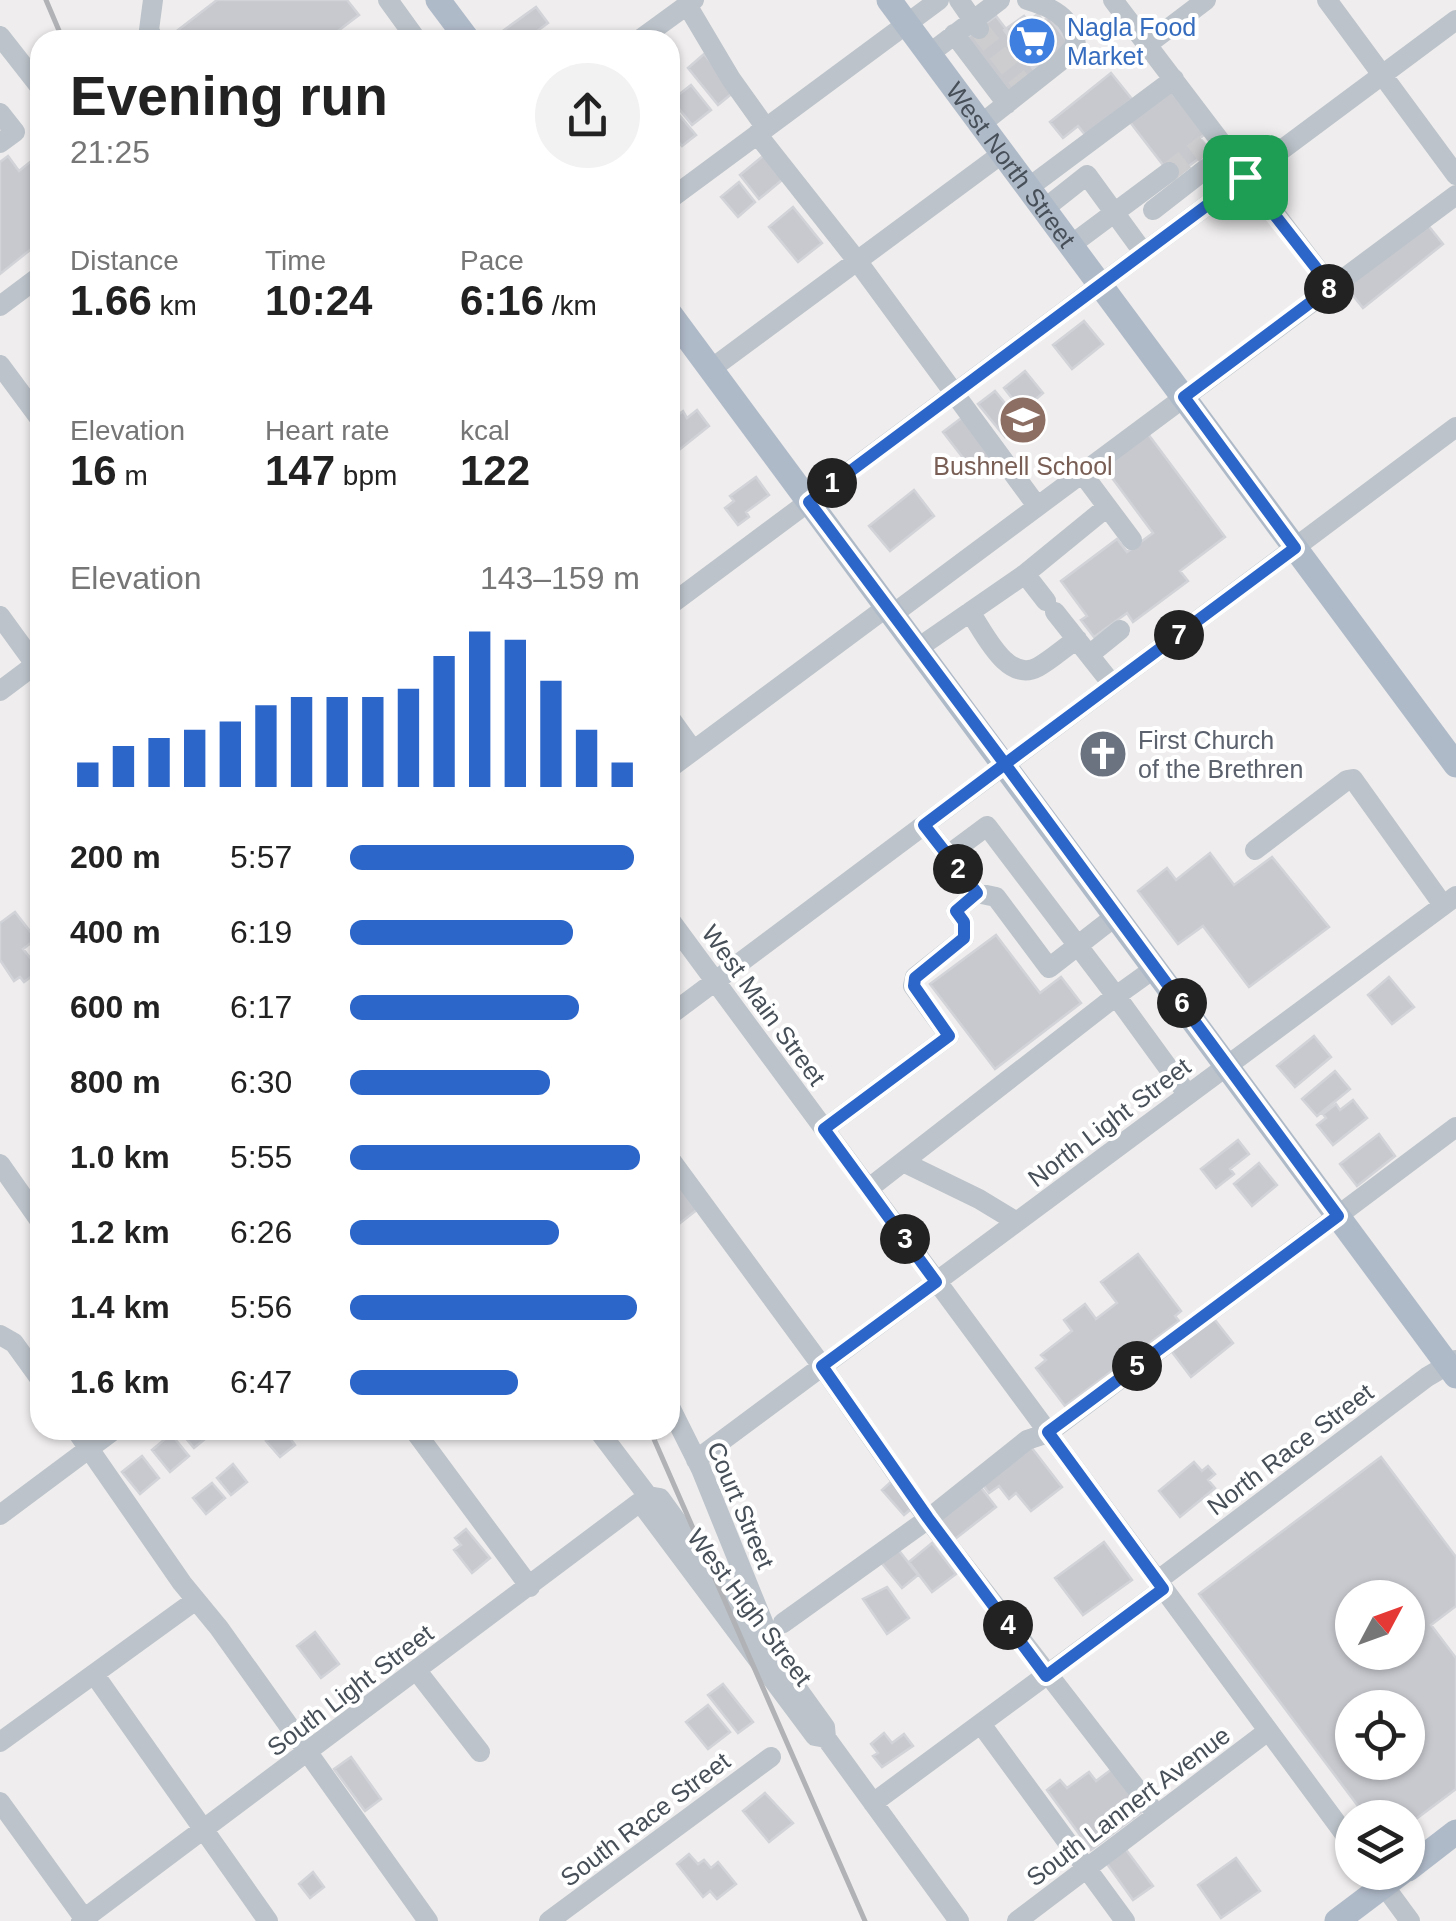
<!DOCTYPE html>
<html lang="en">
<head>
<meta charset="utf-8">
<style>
	body { margin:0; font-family:Helvetica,sans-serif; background:#f2f2f2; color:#222; height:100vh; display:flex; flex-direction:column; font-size:38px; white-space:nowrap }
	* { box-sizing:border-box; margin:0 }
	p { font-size:32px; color:#767676 }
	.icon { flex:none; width:55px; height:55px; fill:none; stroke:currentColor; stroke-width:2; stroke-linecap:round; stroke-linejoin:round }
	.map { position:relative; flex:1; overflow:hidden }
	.drawer { position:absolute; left:30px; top:30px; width:650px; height:1410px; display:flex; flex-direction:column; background:#fff; border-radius:30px; box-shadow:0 2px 8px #0004 }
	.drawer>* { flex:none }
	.needle { width:65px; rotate:49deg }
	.fabs { position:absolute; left:1335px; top:1580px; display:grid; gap:20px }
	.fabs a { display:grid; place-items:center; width:90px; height:90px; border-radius:50%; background:#fff; box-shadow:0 2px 8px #0004; font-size:50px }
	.pin { position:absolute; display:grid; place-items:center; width:85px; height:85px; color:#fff; margin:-42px; border-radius:20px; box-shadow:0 5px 15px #0006 }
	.km { position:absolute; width:50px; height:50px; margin:-25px; border-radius:50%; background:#222; color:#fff; font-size:28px; line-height:50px; text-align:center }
	.round { display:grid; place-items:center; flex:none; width:105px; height:105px; border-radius:52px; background:#f2f2f2 }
	.headline { display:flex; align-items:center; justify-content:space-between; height:170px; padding:0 40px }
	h1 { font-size:55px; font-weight:700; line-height:75px }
	.stats { display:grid; grid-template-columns:repeat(3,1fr); gap:15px; height:170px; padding:10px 40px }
	.stats div { display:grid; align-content:center }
	.stats b { font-size:42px; font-weight:700 }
	.stats small { font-size:28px; font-weight:400 }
	.stats p { font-size:28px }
	.chart { height:280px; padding:20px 40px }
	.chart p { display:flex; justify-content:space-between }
	.chart svg { width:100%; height:180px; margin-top:10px; stroke:#2d66c9; stroke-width:6 }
	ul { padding:0 40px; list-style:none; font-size:32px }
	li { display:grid; grid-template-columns:160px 120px 1fr; align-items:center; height:75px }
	li i { height:25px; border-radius:12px; background:#2d66c9 }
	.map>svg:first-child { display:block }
</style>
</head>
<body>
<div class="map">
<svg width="1456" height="1921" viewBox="0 0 1456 1921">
	<rect width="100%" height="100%" fill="#efeded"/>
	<path fill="#c7c9cf" stroke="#d1d3d8" stroke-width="2.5" fill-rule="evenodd" d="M 217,0 L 347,0 L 359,15 L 326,40 L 185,40 L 178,30 Z
		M 536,7 L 548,23 L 525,40 L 511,40 L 504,30 Z
		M 1038,14 L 1043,21 L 1049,17 L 1069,44 L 1034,70 L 1004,30 L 1024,16 L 1028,21 Z
		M 996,16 L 1038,71 L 1005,96 L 962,41 Z
		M 704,54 L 735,91 L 718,105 L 688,68 Z
		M 1111,73 L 1132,99 L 1086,136 L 1078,126 L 1063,138 L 1050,122 Z
		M 691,85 L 711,110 L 692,125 L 672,100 Z
		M 1171,91 L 1205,134 L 1200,138 L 1210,150 L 1173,178 L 1130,122 Z
		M 670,104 L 696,135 L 682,146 L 670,132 Z
		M 769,151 L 788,175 L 759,199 L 740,175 Z
		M 40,154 L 40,242 L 0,274 L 0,162 L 8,156 L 19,171 Z
		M 739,182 L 755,202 L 738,217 L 721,197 Z
		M 793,207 L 822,243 L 798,262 L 769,227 Z
		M 1423,219 L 1443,244 L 1363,308 L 1343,283 Z
		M 1084,321 L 1103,344 L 1072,369 L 1053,345 Z
		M 1025,371 L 1043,393 L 1022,411 L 1004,388 Z
		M 995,391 L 1021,423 L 1005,437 L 978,404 Z
		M 697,410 L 709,426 L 674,454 L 670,448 L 670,421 L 683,411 L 687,418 Z
		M 964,416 L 994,455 L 974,472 L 943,432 Z
		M 1145,430 L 1225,537 L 1180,571 L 1188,581 L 1133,622 L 1127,613 L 1094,637 L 1081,620 L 1087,616 L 1061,581 L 1117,539 L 1127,552 L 1153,533 L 1101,463 Z
		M 756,477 L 769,495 L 746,512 L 749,517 L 738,525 L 725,508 L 734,501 L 730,496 Z
		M 914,490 L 934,516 L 890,551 L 869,526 Z
		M 1210,853 L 1234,885 L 1272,857 L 1329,927 L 1249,987 L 1203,926 L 1178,944 L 1138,891 L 1167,868 L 1176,880 Z
		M 15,912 L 36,939 L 23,949 L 40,970 L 24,982 L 20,977 L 14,981 L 0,960 L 0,923 Z
		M 996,935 L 1040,993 L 1061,977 L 1081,1003 L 995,1069 L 930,984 Z
		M 1389,977 L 1414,1007 L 1392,1024 L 1368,995 Z
		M 1314,1036 L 1331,1057 L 1295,1087 L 1277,1066 Z
		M 1335,1071 L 1350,1089 L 1317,1116 L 1302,1099 Z
		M 1353,1100 L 1367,1118 L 1333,1145 L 1317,1125 L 1326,1118 L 1323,1114 L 1336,1104 L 1340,1110 Z
		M 1379,1134 L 1395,1156 L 1357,1186 L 1340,1164 Z
		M 1238,1140 L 1249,1154 L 1230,1169 L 1234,1174 L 1216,1188 L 1201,1169 Z
		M 1259,1163 L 1277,1185 L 1252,1206 L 1234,1184 Z
		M 678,1173 L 703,1205 L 670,1231 L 670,1179 Z
		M 1138,1254 L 1181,1311 L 1175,1316 L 1179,1321 L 1065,1406 L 1036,1368 L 1046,1360 L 1041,1355 L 1072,1331 L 1064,1320 L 1085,1304 L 1096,1319 L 1117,1303 L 1101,1282 Z
		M 1211,1315 L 1233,1343 L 1191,1377 L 1169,1348 Z
		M 179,1430 L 208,1430 L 211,1434 L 194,1448 Z
		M 280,1430 L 284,1430 L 295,1445 L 280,1457 L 266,1441 Z
		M 171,1434 L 189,1456 L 170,1472 L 152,1450 Z
		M 1028,1443 L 1062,1487 L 1031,1511 L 1016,1493 L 1009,1499 L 999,1486 L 989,1493 L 980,1481 Z
		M 142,1456 L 159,1478 L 140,1494 L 122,1472 Z
		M 1381,1457 L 1456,1557 L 1456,1606 L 1431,1625 L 1456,1658 L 1456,1789 L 1408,1825 L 1408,1818 L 1367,1818 L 1199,1594 ZM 1352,1598 L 1408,1598 L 1408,1652 L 1352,1652 ZM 1352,1708 L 1408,1708 L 1408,1762 L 1352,1762 Z
		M 1194,1462 L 1202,1471 L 1208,1466 L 1215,1474 L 1208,1480 L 1215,1488 L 1180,1517 L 1159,1491 Z
		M 233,1464 L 247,1482 L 231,1495 L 217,1478 Z
		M 894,1479 L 916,1505 L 904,1515 L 882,1490 Z
		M 212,1483 L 225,1498 L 206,1514 L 193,1498 Z
		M 979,1485 L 996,1507 L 955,1539 L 938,1518 Z
		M 466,1529 L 490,1558 L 472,1573 L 454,1550 L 461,1545 L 455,1538 Z
		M 1104,1542 L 1132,1580 L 1083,1615 L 1055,1578 Z
		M 932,1543 L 956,1574 L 932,1592 L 909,1562 Z
		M 897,1548 L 918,1575 L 902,1588 L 880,1561 Z
		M 887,1587 L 909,1618 L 887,1634 L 863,1599 Z
		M 315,1632 L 339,1664 L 321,1678 L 297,1646 Z
		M 723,1684 L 753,1722 L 738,1733 L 708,1695 Z
		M 708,1705 L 730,1732 L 708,1749 L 686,1722 Z
		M 884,1733 L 892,1743 L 904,1734 L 913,1746 L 882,1767 L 873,1756 L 878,1753 L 871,1744 Z
		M 351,1757 L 381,1799 L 365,1811 L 334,1769 Z
		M 1116,1766 L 1147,1808 L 1091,1850 L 1047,1790 L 1060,1780 L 1067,1788 L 1089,1772 L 1096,1781 Z
		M 765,1793 L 793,1823 L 769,1842 L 743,1811 Z
		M 1124,1847 L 1153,1886 L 1133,1900 L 1105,1861 Z
		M 689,1854 L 698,1864 L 704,1860 L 711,1868 L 718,1862 L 736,1884 L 717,1899 L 710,1891 L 703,1897 L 677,1864 Z
		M 1236,1858 L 1260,1891 L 1221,1918 L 1198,1885 Z
		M 313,1872 L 324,1887 L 310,1898 L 299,1884 Z"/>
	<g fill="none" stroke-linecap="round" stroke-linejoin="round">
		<path stroke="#cdcdcf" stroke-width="20" stroke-dasharray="20 10" stroke-linecap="butt" d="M 979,29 L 1022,84
			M 1169,172 L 1205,144"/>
		<path stroke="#bcc3ca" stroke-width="20" d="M 153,0 L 149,30 L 154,40
			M 388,0 L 417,40
			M 959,0 L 979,29
			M 1113,0 L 1331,287
			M 1327,0 L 1456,175
			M 687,5 L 731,79 L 766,128
			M 954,34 L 1007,104
			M 0,36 L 40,87
			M 639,40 L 694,0
			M 1148,44 L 1206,0
			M 929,54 L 1000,0
			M 0,113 L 15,132 L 0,143
			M 981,124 L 1062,60 L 1076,45 C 1073,17 1051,7 1027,0
			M 757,134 L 858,262 L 1037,506
			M 1028,188 L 1174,79
			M 670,199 L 939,0
			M 1044,209 L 1087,175 L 1143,252
			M 1153,210 L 1207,168 L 1225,192
			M 1071,245 L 1169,172
			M 0,306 L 40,276
			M 0,365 L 40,419
			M 711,369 L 1003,153
			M 1082,473 L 1132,540
			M 1025,574 L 1107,507
			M 670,605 L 1456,20
			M 970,612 C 984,632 1007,684 1038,667 C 1051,660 1064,648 1077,639
			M 1055,612 L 1112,684
			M 893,614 L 1456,195
			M 0,616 L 40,671
			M 918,648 L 1025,574 L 1046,601
			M 1089,655 L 1120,630
			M 0,691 L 40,661
			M 670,718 L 693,750
			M 670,768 L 887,607
			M 924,825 L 977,893 L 996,897 L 1049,968 L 1117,915
			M 1255,850 L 1347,780 L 1353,779 L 1443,905
			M 948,855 L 987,826 L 1116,996 L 1155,968
			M 670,920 L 1352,1844
			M 670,1015 L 1456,427
			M 824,1129 L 949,1036 L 913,986 L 915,977 L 964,938 L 964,922 L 956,911 L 977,893
			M 670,1159 L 822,1366 L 928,1519 L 1157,1815
			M 903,1162 L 979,1199 L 1017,1222
			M 0,1164 L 40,1221
			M 868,1189 L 1116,996 L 1188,1095
			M 0,1335 L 14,1343 L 40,1379
			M 670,1407 L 701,1469 L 765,1627
			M 76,1430 L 182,1583 L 219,1628 L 428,1921
			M 414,1430 L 530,1587
			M 598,1430 L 648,1496 L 660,1498 L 825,1727 L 826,1738 L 959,1921
			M 696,1460 L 1456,896
			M 648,1496 L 646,1510 L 815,1736 L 826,1738
			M 0,1515 L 114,1430
			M 1157,1581 L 1427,1377 L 1456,1360
			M 783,1623 L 928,1519 L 1027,1440 L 1048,1433 L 1456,1127
			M 417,1671 L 480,1752
			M 94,1674 L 268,1921
			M 981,1724 L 1125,1921
			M 0,1742 L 196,1600
			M 0,1802 L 86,1921
			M 873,1803 L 1163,1589
			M 1374,1872 L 1410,1921
			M 81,1921 L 648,1496
			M 549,1921 L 771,1757
			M 1017,1921 L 1268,1731"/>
		<g stroke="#afbac9" stroke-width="25">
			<path d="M 438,0 L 468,40"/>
			<path id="s1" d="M 889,0 L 1456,765"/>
			<path d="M 670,314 L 1456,1376"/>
			<path d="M 1408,1869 L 1456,1832"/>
			<path d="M 1337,1921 L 1402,1872"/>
		</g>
		<path stroke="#b0b2b6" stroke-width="5" d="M 46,0 L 63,40
			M 650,1430 L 865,1921"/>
	</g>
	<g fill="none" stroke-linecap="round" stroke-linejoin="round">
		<g stroke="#fff" stroke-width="20">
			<path id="route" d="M 1245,177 L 809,502 L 1005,764 L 924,825 L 977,893 L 956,911 L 964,922 L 964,938 L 915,978 L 914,986 L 949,1036 L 824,1129 L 936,1282 L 822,1366 L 928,1518 L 1046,1676 L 1163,1589 L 1048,1432 L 1338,1216 L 1005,764 L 1295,548 L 1184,397 L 1331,287 L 1245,177"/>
		</g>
		<use href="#route" stroke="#2d66c9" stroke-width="12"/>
	</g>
	<defs>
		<g id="supermarket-disc" transform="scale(2.5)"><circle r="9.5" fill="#3f7fe0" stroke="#fff"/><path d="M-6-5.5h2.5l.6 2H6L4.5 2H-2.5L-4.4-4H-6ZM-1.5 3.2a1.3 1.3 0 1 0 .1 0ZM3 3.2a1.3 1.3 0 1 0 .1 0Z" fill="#fff"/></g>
		<g id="school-disc" transform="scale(2.5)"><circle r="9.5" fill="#8d6e63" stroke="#fff"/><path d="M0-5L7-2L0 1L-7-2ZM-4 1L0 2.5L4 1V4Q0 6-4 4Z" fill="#fff"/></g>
		<g id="church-disc" transform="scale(2.5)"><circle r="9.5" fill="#6b7280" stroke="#fff"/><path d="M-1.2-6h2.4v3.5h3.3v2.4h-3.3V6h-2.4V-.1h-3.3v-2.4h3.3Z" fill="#fff"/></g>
	</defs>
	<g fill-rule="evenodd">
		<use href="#supermarket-disc" x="1032" y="41"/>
		<use href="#school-disc" x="1023" y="420"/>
		<use href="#church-disc" x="1103" y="754"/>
	</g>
	<g text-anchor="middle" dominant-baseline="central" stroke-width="8" stroke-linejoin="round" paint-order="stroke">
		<g font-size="25" fill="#366cbe" stroke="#fff" text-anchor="start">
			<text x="1067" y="27">Nagla Food<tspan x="1067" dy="29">Market</tspan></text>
		</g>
		<g font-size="25" fill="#474f58" stroke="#fff">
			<text stroke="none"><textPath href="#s1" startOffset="205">West North Street</textPath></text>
			<text transform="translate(764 1005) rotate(54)">West Main Street</text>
			<text transform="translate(1109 1122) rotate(-37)">North Light Street</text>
			<text transform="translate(1290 1449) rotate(-37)">North Race Street</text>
			<text transform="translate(741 1505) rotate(67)">Court Street</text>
			<text transform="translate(750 1607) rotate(53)">West High Street</text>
			<text transform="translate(350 1690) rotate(-37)">South Light Street</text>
			<text transform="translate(1128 1806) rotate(-37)">South Lannert Avenue</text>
			<text transform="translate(645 1819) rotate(-37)">South Race Street</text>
		</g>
		<g font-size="25" fill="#785e54" stroke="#fff">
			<text x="1023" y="466">Bushnell School</text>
		</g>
		<g font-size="25" fill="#5b616d" stroke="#fff" text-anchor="start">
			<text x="1138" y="740">First Church<tspan x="1138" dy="29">of the Brethren</tspan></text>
		</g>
	</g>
</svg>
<div class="fabs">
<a><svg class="needle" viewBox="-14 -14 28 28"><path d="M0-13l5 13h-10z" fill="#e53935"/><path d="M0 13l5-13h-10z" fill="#767676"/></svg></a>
<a><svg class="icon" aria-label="locate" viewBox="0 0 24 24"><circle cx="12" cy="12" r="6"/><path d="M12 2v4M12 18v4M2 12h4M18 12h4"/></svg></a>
<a><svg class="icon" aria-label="layers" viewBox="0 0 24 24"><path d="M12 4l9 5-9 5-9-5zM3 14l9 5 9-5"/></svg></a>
</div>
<div class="pin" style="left:1245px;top:177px;background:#1e9e55"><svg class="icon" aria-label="arrive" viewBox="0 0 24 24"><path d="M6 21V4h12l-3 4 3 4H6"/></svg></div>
<b class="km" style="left:832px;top:483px">1</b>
<b class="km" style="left:958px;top:869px">2</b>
<b class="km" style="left:905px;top:1239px">3</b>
<b class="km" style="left:1008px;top:1625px">4</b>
<b class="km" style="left:1137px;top:1366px">5</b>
<b class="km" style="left:1182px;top:1003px">6</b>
<b class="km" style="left:1179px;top:635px">7</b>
<b class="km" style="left:1329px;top:289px">8</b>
<section class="drawer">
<div class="headline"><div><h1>Evening run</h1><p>21:25</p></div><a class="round"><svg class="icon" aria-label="share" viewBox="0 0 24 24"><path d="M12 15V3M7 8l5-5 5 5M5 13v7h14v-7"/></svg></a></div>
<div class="stats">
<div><p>Distance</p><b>1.66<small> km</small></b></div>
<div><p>Time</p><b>10:24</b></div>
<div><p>Pace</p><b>6:16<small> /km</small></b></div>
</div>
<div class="stats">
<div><p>Elevation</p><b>16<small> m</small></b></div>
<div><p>Heart rate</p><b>147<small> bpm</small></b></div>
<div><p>kcal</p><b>122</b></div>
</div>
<div class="chart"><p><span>Elevation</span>143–159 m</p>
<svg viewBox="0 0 160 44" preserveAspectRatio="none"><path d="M5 44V38M15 44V34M25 44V32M35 44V30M45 44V28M55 44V24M65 44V22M75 44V22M85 44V22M95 44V20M105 44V12M115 44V6M125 44V8M135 44V18M145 44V30M155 44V38"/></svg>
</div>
<ul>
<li><b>200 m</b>5:57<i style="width:98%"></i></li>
<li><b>400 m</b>6:19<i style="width:77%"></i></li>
<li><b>600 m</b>6:17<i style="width:79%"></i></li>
<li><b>800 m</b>6:30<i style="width:69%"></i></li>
<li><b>1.0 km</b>5:55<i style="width:100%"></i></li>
<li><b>1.2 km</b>6:26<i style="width:72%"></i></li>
<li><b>1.4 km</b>5:56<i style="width:99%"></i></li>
<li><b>1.6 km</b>6:47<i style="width:58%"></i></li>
</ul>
</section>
</div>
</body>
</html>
